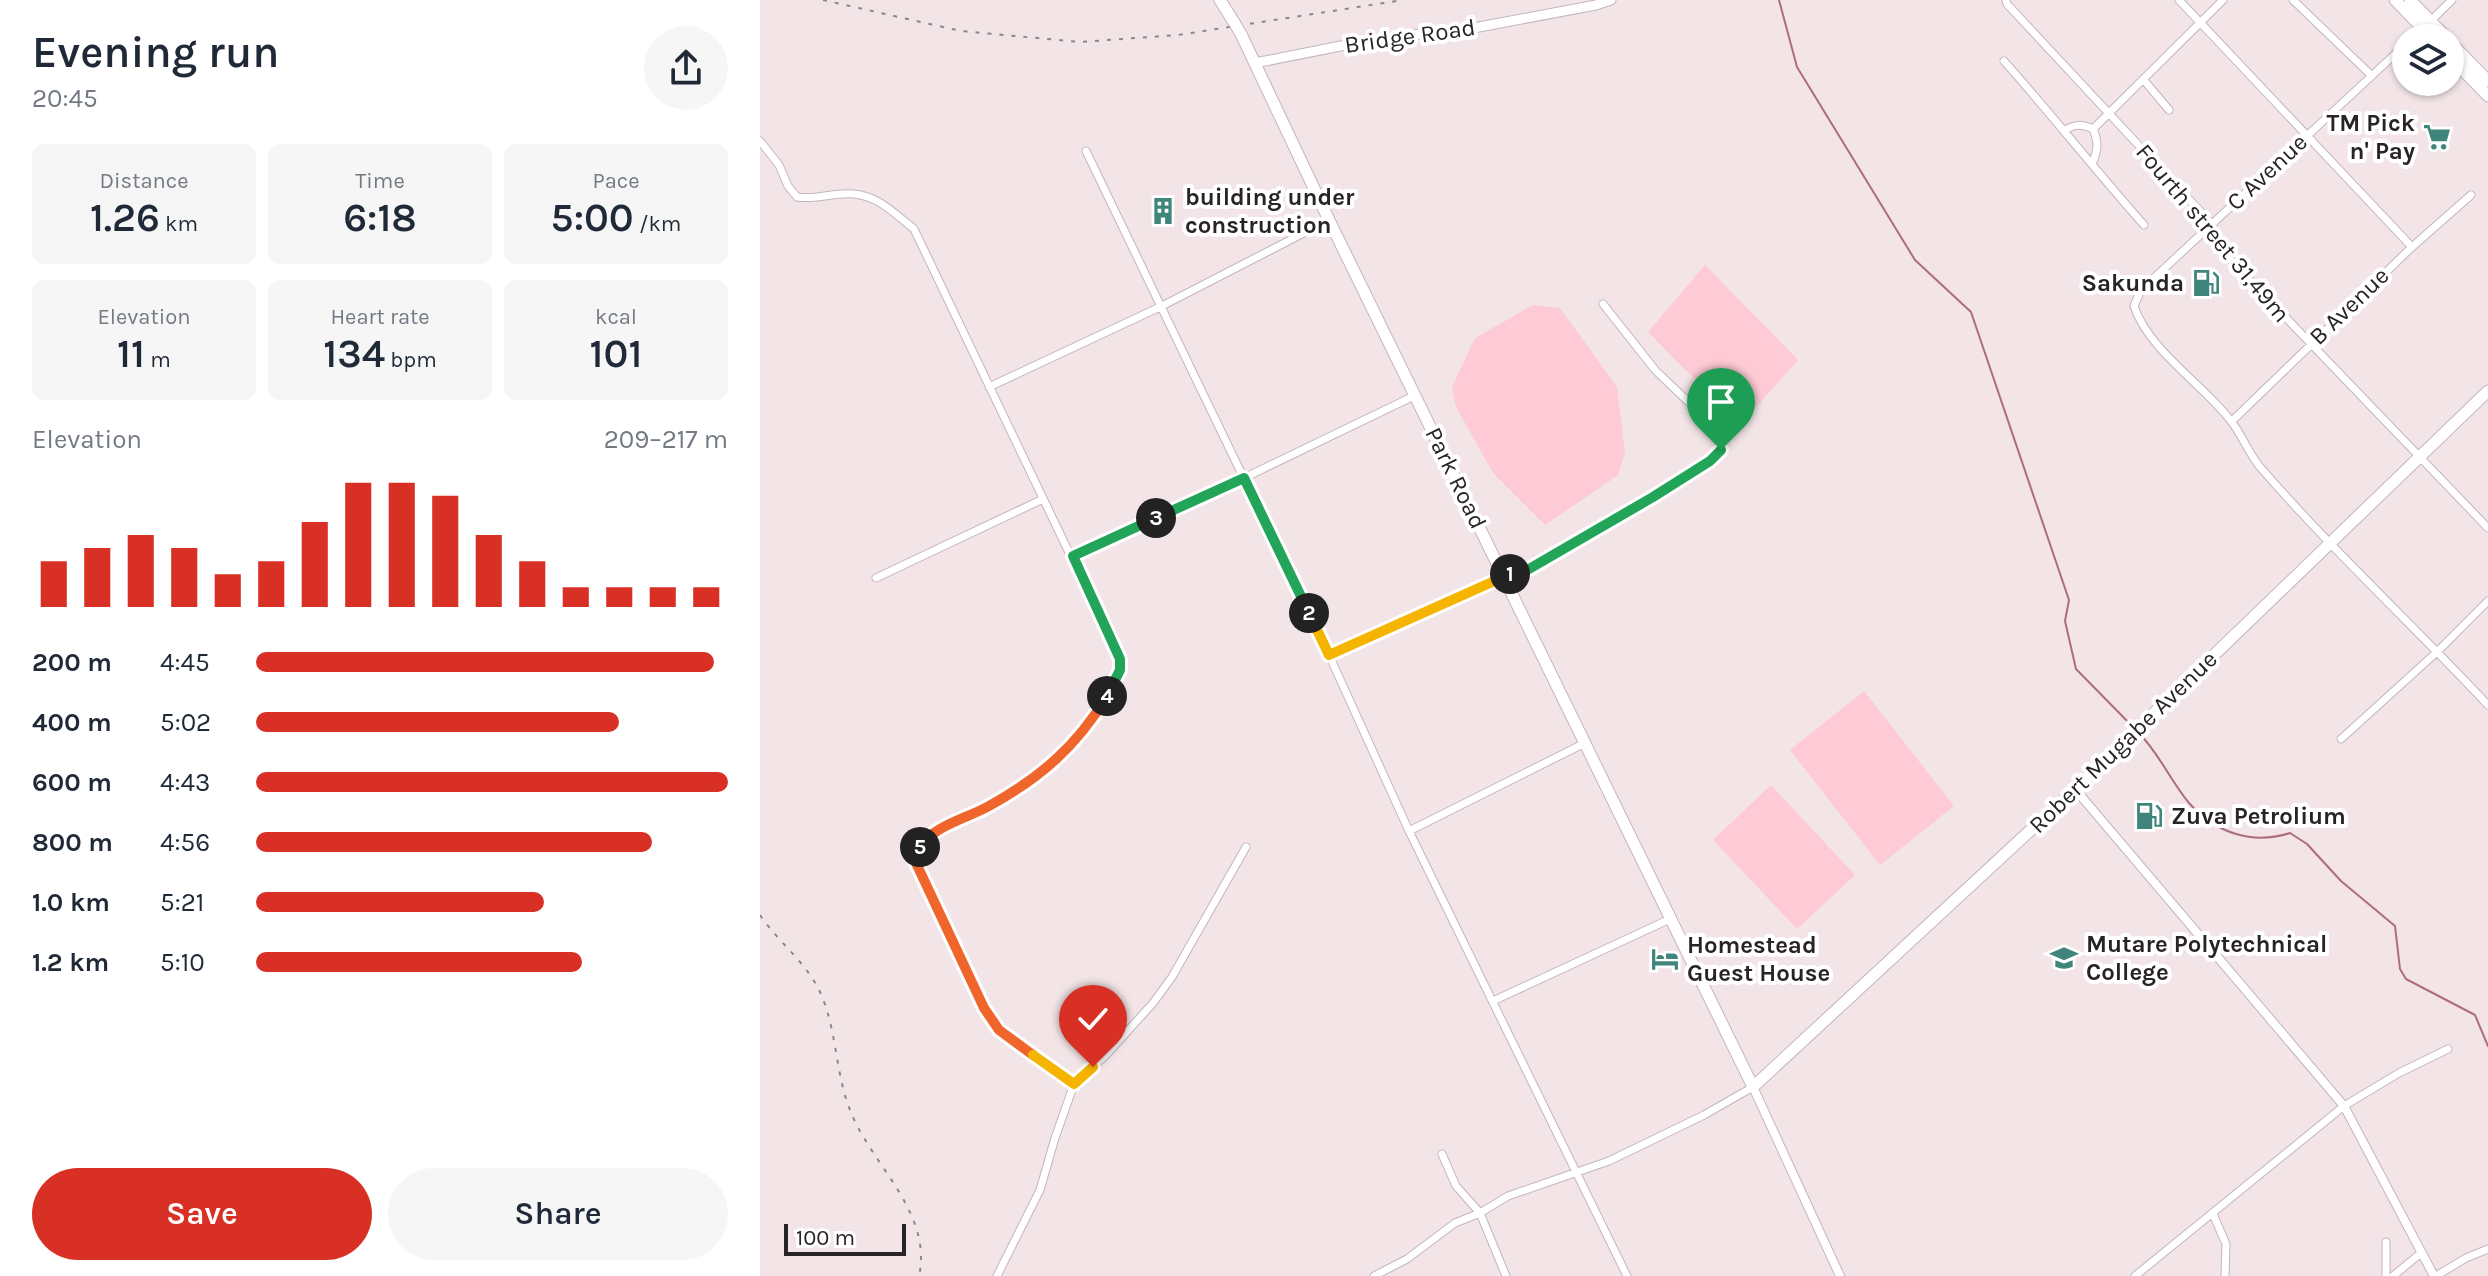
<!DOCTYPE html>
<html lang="en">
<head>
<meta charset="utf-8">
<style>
	body { margin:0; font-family:Karla,sans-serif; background:#f6f6f7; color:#1f2937; height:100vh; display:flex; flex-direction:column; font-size:30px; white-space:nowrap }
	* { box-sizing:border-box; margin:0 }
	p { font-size:26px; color:#747a83 }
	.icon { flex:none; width:44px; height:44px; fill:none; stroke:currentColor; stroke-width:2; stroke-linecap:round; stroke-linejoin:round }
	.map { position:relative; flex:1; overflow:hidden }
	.details { display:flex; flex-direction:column; background:#fff; width:760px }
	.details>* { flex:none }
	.tools { position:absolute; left:1632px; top:24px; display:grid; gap:16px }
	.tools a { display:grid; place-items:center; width:72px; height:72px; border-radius:50%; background:#fff; box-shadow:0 2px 6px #0004; font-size:40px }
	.scale { position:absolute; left:24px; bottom:20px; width:122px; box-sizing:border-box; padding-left:8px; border:4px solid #282324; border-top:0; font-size:22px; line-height:28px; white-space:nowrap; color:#282324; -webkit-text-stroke:6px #fff; paint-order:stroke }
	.pin { position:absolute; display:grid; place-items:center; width:68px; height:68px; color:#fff; margin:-82px -34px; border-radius:50% 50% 50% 0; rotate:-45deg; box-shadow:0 0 8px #0007 }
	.pin .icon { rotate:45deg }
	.km { position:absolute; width:40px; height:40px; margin:-20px; border-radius:50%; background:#222; color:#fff; font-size:22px; line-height:40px; text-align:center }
	.round { display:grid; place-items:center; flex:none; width:84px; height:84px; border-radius:42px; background:#f6f6f7 }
	.head { display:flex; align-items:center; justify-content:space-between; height:136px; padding:0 32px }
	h1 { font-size:44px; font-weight:600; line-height:60px }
	.metrics { display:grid; grid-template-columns:repeat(3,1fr); gap:12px; height:136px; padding:8px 32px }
	.metrics div { display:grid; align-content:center; border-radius:12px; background:#f6f6f7; text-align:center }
	.metrics b { font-size:40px; font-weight:600 }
	.metrics small { font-size:22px; font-weight:400 }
	.metrics p { font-size:22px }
	.chart { height:224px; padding:16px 32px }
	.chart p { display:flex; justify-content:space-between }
	.chart svg { width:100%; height:144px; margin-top:8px; stroke:#d93025; stroke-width:6 }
	.primary-button { display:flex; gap:16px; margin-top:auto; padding:16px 32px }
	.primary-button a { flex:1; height:92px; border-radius:48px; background:#d93025; color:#fff; font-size:32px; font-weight:600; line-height:92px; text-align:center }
	.primary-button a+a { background:#f6f6f7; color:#1f2937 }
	ul { padding:0 32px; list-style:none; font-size:26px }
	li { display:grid; grid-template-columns:128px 96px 1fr; align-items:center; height:60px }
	li i { height:20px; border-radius:10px; background:#d93025 }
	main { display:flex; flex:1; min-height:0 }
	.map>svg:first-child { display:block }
</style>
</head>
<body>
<main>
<section class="details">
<div class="head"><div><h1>Evening run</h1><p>20:45</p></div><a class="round"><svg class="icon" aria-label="share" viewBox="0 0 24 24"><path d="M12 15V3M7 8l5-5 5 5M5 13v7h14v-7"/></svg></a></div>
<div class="metrics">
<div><p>Distance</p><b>1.26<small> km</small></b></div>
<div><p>Time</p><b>6:18</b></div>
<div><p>Pace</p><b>5:00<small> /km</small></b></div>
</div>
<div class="metrics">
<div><p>Elevation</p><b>11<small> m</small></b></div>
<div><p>Heart rate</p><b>134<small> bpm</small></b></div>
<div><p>kcal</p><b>101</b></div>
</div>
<div class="chart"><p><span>Elevation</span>209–217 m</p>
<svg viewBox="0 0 160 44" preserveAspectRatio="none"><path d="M5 44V30M15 44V26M25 44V22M35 44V26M45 44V34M55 44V30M65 44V18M75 44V6M85 44V6M95 44V10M105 44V22M115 44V30M125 44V38M135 44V38M145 44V38M155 44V38"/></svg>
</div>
<ul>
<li><b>200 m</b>4:45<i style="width:97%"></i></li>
<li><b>400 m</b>5:02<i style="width:77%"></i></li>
<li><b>600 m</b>4:43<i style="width:100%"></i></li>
<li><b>800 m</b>4:56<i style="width:84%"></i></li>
<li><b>1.0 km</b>5:21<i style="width:61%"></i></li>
<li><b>1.2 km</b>5:10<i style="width:69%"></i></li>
</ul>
<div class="primary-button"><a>Save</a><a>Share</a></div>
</section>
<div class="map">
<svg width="1728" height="1276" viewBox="0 0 1728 1276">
	<rect width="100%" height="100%" fill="#f3e4e7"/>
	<path fill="#fecad5" d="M 945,265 L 1038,360 L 980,425 L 888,332 Z
		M 773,305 L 800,308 L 857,387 L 865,453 L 858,475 L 785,525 L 733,473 L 696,407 L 692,387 L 715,338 Z
		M 1104,691 L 1194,806 L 1120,865 L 1030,750 Z
		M 1011,785 L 1095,875 L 1037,929 L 953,840 Z"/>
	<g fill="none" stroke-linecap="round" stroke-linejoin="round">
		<path stroke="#ac6d7d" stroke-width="2" d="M 1019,0 L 1037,67 L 1155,260 L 1211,312 L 1309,600 L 1305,621 L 1316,669 L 1374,728
			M 1378,732 C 1399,753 1410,780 1429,803 C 1455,833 1493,845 1530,833 L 1547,844 L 1581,881 L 1635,926 L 1640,969 L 1646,979 L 1715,1015 L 1728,1046"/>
		<g stroke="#c4b5b8" stroke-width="9">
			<path id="minor" d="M 1246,0 L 1247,4 L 1452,224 L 1460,249 L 1728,528
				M 1419,0 L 1652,247
				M 1533,0 L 1612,76
				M 1653,38 L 1692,0
				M 1646,44 L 1381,290 L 1374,306 C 1389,351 1443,384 1471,421 C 1482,435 1489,454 1500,467 C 1572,550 1653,625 1728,705
				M 1244,61 C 1292,115 1336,171 1384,225
				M 1383,79 L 1409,110
				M 1333,129 L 1463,0
				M 1305,130 C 1315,124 1322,124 1333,129 C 1339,143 1338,150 1332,164
				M 0,141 L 19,165 L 28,186 L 37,197 C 56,200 75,192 94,194 C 119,196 136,215 154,229 L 360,659 L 360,670 L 358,677 C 348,692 340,710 329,724 C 303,759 268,785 230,806 C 212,815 170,828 160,845 C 157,850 157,857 156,863 L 224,1008 L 239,1030 L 254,1042 L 314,1084
				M 326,151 L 569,655 L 649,831 L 867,1276
				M 229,387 L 402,306 L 569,220
				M 1472,421 L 1652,247 L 1711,195
				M 313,556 L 484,478 L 656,395
				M 116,578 L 283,499
				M 569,655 L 743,576 L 769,569 L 893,497 L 950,461 L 961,450 L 963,441 L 959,431 L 896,371 L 843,304
				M 1581,739 L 1678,651 L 1728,601
				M 649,831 L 825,743
				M 733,1001 L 910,919
				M 682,1154 L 696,1186 L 720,1213 L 746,1276
				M 1453,1214 L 1466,1244 L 1465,1276
				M 1626,1242 L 1626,1276
				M 237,1276 L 280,1190 L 295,1138 L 314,1084 L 346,1055 L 393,1003 L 412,977 L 486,847
				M 614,1276 L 647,1259 L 695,1223 L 720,1213 L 748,1196 L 849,1161 L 944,1115 L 993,1087
				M 1375,1276 L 1584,1106 L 1639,1073 L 1688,1049
				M 1633,1276 L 1661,1253
				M 1676,1276 L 1706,1258 L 1728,1249"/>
		</g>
		<g stroke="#c4b5b8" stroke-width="10">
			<path id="tertiary" d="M 1315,789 L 1584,1106 L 1674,1276
				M 993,1087 L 1080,1276"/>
		</g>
		<g stroke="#c4b5b8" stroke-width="11">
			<path id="secondary" d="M 495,63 L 611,40 L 719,27 L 836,5 L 851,0"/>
		</g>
		<g stroke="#c4b5b8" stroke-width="13">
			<path id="trunk" d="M 460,0 L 475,24
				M 1635,0 L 1672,38
				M 1650,0 L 1687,38
				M 481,34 L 569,220 L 993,1087 L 1315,789 L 1728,391
				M 1690,42 L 1728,81
				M 1690,57 L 1728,96"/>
		</g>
		<use href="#minor" stroke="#fff" stroke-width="7"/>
		<use href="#tertiary" stroke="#fff" stroke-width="8"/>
		<use href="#secondary" stroke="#fff" stroke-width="9"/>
		<use href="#trunk" stroke="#fff" stroke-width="11"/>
		<path stroke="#8f8587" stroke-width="2" stroke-dasharray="4 8" stroke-linecap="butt" d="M 63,0 L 201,31 L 320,42 L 418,35 L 643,0
			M 0,915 C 18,942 46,962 60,992 C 77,1029 75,1072 90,1110 C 111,1165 173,1212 159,1276"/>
		<g stroke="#c4b5b8" stroke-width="13" stroke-linecap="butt">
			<path id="trunk-bridge" d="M 475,24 L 481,34"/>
		</g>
		<use href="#trunk-bridge" stroke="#fff" stroke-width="11"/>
	</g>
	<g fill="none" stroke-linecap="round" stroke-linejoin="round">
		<g stroke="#fff" stroke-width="16">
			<path id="split-1" d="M 750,574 L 769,569 L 893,497 L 950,461 L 961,450"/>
		</g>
		<g stroke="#fff" stroke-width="16">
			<path id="split-2" d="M 549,613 L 569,655 L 750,574"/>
		</g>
		<g stroke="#fff" stroke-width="16">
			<path id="split-3" d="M 396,518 L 484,478 L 549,613"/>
		</g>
		<g stroke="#fff" stroke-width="16">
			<path id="split-4" d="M 347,696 L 360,670 L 360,659 L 313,556 L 396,518"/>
		</g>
		<g stroke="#fff" stroke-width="16">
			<path id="split-5" d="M 160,847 C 173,826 208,818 229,806 C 280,778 317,746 347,696"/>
		</g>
		<g stroke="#fff" stroke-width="16">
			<path id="split-6" d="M 160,847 L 156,863 L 224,1008 L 239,1030 L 273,1055"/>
		</g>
		<g stroke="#fff" stroke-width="16">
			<path id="split-7" d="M 273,1055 L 314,1084 L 333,1067"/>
		</g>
		<use href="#split-1" stroke="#22a559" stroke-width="10"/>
		<use href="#split-2" stroke="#f5b400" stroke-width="10"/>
		<use href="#split-3" stroke="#22a559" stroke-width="10"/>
		<use href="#split-4" stroke="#22a559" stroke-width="10"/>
		<use href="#split-5" stroke="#f0652b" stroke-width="10"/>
		<use href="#split-6" stroke="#f0652b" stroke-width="10"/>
		<use href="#split-7" stroke="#f5b400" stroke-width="10"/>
	</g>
	<defs>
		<g id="supermarket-bare" transform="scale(2.16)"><path d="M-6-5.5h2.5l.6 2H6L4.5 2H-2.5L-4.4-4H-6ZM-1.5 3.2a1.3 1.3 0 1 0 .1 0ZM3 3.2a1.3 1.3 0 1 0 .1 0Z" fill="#3f857b" stroke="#fff" stroke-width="2.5" paint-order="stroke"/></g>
		<g id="building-bare" transform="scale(2.16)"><path d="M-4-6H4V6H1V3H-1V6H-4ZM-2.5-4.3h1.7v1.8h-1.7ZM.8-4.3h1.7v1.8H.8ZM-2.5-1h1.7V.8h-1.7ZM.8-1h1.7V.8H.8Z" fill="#3f857b" stroke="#fff" stroke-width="2.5" paint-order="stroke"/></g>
		<g id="fuel-bare" transform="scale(2.16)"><path d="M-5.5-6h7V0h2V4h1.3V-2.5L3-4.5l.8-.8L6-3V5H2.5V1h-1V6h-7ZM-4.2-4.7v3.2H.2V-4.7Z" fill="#3f857b" stroke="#fff" stroke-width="2.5" paint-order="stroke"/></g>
		<g id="university-bare" transform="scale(2.16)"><path d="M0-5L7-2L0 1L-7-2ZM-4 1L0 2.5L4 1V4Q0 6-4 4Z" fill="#3f857b" stroke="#fff" stroke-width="2.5" paint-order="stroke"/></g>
		<g id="hotel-bare" transform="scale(2.16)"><path d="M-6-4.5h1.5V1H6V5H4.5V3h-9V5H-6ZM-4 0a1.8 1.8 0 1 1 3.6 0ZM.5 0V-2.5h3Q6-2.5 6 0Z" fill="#3f857b" stroke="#fff" stroke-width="2.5" paint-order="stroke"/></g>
	</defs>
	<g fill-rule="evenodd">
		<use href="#supermarket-bare" x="1677" y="137"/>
		<use href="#building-bare" x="403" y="211"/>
		<use href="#fuel-bare" x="1446" y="283"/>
		<use href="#fuel-bare" x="1389" y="816"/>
		<use href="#university-bare" x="1304" y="958"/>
		<use href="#hotel-bare" x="905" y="959"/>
	</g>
	<g text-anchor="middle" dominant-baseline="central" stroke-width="8" stroke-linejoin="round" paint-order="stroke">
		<g font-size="24" fill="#282324" stroke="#fff">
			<text transform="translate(650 36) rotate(-8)">Bridge Road</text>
			<text transform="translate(1507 172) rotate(-43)">C Avenue</text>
			<text transform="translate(1453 233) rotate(50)">Fourth street 31,49m</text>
			<text transform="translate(1589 306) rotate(-44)">B Avenue</text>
			<text transform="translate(696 478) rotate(64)">Park Road</text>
			<text transform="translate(1363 742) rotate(-44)">Robert Mugabe Avenue</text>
		</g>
		<g font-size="24" font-weight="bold" fill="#282324" stroke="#fff" text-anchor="start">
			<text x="1655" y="123" text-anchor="end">TM Pick<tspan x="1655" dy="28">n' Pay</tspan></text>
			<text x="425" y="197">building under<tspan x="425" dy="28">construction</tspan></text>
			<text x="1424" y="283" text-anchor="end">Sakunda</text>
			<text x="1411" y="816">Zuva Petrolium</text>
			<text x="1326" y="944">Mutare Polytechnical<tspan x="1326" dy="28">College</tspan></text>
			<text x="927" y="945">Homestead<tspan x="927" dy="28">Guest House</tspan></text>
		</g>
	</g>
</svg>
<div class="tools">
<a><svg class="icon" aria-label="layers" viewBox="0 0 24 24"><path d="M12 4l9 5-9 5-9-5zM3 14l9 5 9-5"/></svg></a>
</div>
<div class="scale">100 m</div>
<div class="pin" style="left:961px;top:450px;background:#1e9e55"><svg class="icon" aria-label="arrive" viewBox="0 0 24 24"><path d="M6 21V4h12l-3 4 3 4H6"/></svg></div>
<div class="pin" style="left:333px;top:1067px;background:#d93025"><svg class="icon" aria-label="check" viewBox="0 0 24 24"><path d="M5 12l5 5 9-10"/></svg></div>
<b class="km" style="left:750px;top:574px">1</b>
<b class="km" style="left:549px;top:613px">2</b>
<b class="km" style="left:396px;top:518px">3</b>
<b class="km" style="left:347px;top:696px">4</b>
<b class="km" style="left:160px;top:847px">5</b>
</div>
</main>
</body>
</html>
